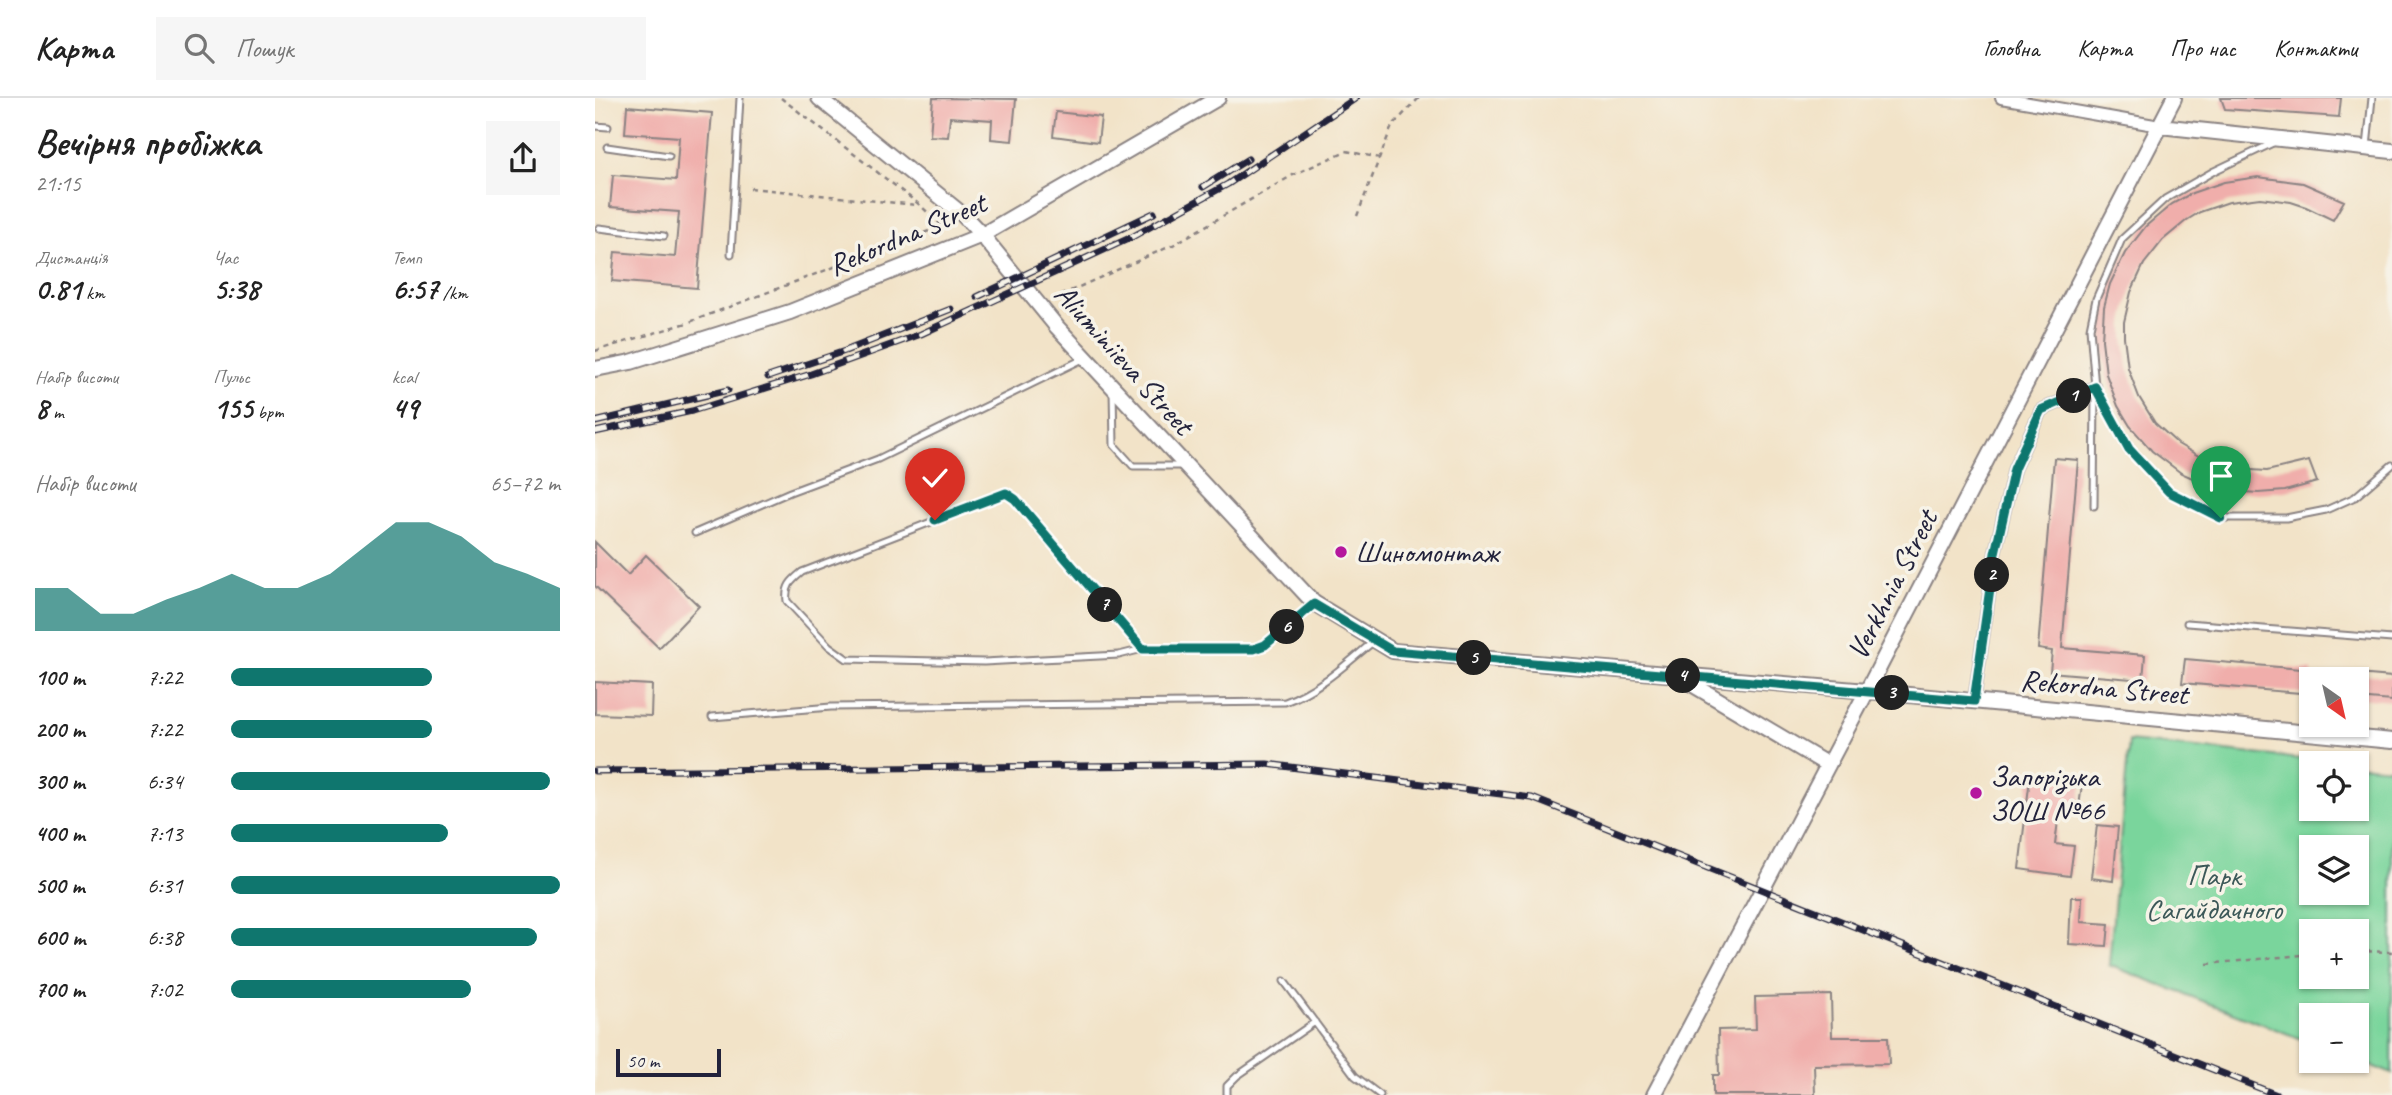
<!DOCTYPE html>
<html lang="uk">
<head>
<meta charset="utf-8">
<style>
	body { margin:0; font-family:Caveat,sans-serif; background:#f6f6f6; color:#222; height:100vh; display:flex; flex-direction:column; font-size:26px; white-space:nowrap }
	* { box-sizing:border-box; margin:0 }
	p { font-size:23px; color:#767676 }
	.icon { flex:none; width:38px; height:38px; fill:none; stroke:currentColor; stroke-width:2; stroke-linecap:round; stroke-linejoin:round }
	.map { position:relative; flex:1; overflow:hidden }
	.details { display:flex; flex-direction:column; background:#fff; width:595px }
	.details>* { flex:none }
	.needle { width:46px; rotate:146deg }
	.buttons { position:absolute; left:1704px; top:569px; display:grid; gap:14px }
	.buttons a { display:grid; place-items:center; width:70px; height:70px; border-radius:0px; background:#fff; box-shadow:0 2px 5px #0004; font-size:35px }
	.scale { position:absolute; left:21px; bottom:18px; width:105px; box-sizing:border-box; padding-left:7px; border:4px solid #22223b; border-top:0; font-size:19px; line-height:24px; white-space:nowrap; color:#22223b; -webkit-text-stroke:5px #f7f3e8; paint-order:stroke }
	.pin { position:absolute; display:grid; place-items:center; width:60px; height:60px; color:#fff; margin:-72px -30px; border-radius:50% 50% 50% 0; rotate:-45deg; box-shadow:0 0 7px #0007 }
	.pin .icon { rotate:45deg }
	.km { position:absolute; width:35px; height:35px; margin:-18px; border-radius:50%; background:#222; color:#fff; font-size:19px; line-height:35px; text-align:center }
	.round { display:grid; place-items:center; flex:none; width:74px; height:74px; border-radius:0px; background:#f6f6f6 }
	.summary { display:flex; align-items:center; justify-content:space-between; height:119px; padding:0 35px }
	h1 { font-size:38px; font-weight:600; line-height:52px }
	.metrics { display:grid; grid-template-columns:repeat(3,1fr); gap:10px; height:119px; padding:7px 35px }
	.metrics div { display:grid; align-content:center }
	.metrics b { font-size:30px; font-weight:600 }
	.metrics small { font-size:19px; font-weight:400 }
	.metrics p { font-size:19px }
	.chart { height:196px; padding:14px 35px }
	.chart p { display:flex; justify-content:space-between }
	.chart svg { width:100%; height:126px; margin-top:7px; fill:#0f766e; opacity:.7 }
	ul { padding:0 35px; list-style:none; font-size:23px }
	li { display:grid; grid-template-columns:112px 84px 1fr; align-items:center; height:52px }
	li i { height:18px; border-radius:9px; background:#0f766e }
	header { display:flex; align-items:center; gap:42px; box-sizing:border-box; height:98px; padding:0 35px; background:#fff; border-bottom:2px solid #e0e0e0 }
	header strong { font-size:33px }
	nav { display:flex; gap:38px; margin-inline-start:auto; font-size:24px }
	.search { width:490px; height:63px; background:#f6f6f6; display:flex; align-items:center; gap:18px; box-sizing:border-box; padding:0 24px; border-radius:0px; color:#767676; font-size:26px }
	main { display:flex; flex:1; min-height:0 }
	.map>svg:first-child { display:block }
</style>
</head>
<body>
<header>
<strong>Карта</strong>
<div class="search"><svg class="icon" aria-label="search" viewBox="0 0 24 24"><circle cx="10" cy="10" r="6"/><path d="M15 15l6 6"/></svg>Пошук</div>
<nav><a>Головна</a><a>Карта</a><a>Про нас</a><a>Контакти</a></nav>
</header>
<main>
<section class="details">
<div class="summary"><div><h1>Вечірня пробіжка</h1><p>21:15</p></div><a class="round"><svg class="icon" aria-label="share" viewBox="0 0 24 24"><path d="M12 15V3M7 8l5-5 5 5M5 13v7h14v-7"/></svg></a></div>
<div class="metrics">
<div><p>Дистанція</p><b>0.81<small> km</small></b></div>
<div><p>Час</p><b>5:38</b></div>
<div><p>Темп</p><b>6:57<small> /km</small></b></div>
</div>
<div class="metrics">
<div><p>Набір висоти</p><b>8<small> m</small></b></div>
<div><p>Пульс</p><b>155<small> bpm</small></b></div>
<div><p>kcal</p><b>49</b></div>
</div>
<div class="chart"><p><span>Набір висоти</span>65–72 m</p>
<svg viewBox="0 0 160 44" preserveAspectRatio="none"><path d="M0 44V29L10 29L20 38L30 38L40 33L50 29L60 24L70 29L80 29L90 24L100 15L110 6L120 6L130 11L140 20L150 24L160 29V44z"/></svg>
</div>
<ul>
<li><b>100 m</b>7:22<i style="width:61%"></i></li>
<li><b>200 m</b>7:22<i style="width:61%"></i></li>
<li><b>300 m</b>6:34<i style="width:97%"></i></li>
<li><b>400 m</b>7:13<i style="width:66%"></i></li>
<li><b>500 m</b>6:31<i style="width:100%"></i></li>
<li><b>600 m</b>6:38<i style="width:93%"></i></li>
<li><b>700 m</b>7:02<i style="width:73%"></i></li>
</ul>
</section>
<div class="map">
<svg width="1797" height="997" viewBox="0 0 1797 997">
	<rect width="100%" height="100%" fill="#f7f3e8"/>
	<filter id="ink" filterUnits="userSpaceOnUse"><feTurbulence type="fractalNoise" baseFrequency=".0143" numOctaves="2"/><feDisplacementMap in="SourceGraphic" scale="14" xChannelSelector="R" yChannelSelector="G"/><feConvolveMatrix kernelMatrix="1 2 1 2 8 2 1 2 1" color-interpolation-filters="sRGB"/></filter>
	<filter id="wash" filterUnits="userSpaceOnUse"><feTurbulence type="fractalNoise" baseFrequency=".00686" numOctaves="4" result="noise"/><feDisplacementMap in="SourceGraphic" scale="28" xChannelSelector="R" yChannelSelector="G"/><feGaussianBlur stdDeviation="1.57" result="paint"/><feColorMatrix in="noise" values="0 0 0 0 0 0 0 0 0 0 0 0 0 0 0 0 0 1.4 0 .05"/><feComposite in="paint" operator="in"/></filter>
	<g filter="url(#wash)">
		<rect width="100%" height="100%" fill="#f2e3c8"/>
		<path fill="#7ad59c" stroke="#4e7c6c" stroke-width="2" fill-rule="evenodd" d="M 1534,643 L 1745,665 L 1717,665 L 1717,710 L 1762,710 L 1762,667 L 1797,670 L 1797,976 L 1762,962 L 1762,917 L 1717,917 L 1717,945 L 1514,867 ZM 1717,749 L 1762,749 L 1762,794 L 1717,794 ZM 1717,833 L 1762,833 L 1762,878 L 1717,878 Z"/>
		<g id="blocks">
			<path fill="#f0aeab" d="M 338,0 L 421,1 L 417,43 L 396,41 L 397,22 L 355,19 L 353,39 L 335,38 Z
				M 1626,0 L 1746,0 L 1744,19 L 1630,11 Z
				M 32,8 L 117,15 L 102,190 L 17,183 L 20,154 L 80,159 L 84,114 L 15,109 L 18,77 L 81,82 L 84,39 L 30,35 Z
				M 461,14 L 506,19 L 503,44 L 458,38 Z
				M 1663,79 L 1708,85 L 1749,103 L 1738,122 L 1711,109 L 1696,104 L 1665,100 L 1634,104 L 1605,114 L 1592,122 L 1568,142 L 1549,166 L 1536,194 L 1529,224 L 1529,239 L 1533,270 L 1544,299 L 1560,325 L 1583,346 L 1609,361 L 1640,371 L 1672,373 L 1714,363 L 1722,384 L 1690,393 L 1663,395 L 1637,393 L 1611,386 L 1586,375 L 1557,353 L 1535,328 L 1523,308 L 1511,276 L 1507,242 L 1509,209 L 1515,186 L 1530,155 L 1551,128 L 1577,106 L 1597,95 L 1629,84 Z
				M 1459,360 L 1483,362 L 1467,550 L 1550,557 L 1548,582 L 1455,574 L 1457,553 L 1443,551 Z
				M 0,444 L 33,477 L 51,457 L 104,508 L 64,550 L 0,488 Z
				M 1590,561 L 1717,572 L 1717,596 L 1587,585 Z
				M 1762,576 L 1797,579 L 1797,603 L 1762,600 Z
				M 0,584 L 57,587 L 56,618 L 0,616 Z
				M 1435,680 L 1487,686 L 1483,717 L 1464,715 L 1460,746 L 1479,748 L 1475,778 L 1424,771 Z
				M 1502,727 L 1523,729 L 1518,783 L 1496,780 Z
				M 1476,799 L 1487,799 L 1486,824 L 1514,826 L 1512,848 L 1474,846 Z
				M 1236,897 L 1237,939 L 1293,939 L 1294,966 L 1219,967 L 1220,997 L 1118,997 L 1118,977 L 1124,977 L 1123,932 L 1161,931 L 1160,899 Z"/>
		</g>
	</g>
	<g filter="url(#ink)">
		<use href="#blocks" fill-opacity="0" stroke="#8a8282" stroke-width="2"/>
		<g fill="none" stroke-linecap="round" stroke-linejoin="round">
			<g stroke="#8a8282" stroke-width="9">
				<path id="service" d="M 0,28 L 13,29
					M 1680,44 L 1619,73 L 1570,101 L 1527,141 L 1501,201 L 1495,230 L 1500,289 L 1534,351 L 1574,394 L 1626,420 L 1691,420 L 1731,412 L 1760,399 L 1797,367
					M 12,49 L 74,58
					M 1772,49 L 1777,0
					M 4,130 L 69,138
					M 136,156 L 145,0
					M 518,292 L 519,347 L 538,368 L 588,368
					M 1499,408 L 1500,293
					M 100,435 L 195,394 L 283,361 L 488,261
					M 1592,525 L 1797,541
					M 548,551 L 524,557 L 389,564 L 252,561 L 234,548 L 192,503 C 190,488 196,483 207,474 L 411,395 L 420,401 L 548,551 L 659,551 L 670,547 L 718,506
					M 117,619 L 236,609 L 690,604 C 724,592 751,566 779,543
					M 689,883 L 760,978 L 785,997
					M 632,997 L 632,988 L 642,978 L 720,924"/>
			</g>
			<g stroke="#8a8282" stroke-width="14">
				<path id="minor" d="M 1406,0 L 1565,28
					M 1379,603 L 1400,455 L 1419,371 L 1446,312 L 1500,289"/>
			</g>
			<g stroke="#8a8282" stroke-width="18">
				<path id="tertiary" d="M 224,0 L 368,117 L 387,137 L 462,229 L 719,505 L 798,553 L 1272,593 L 1797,643
					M 1565,28 L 1797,53
					M 0,271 L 36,264 L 195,214 L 387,137 L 623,0
					M 1085,579 L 1233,667
					M 1059,997 L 1272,593 L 1579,0"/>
			</g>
			<path stroke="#8a8282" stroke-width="2.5" stroke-dasharray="5 5" stroke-linecap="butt" d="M 155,90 L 322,107
				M 762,118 L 797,28 L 824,0
				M 457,201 L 578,147 L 698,77 L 751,53 L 785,60
				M 0,253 L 92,225 L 347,128 L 325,107 L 186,0
				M 1762,853 L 1797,854
				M 1612,866 L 1717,856"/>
			<use href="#service" stroke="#fff" stroke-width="5"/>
			<use href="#minor" stroke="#fff" stroke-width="10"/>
			<use href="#tertiary" stroke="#fff" stroke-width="14"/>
			<g stroke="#22223b" stroke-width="7">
				<path id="rail" d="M 608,89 L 653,61
					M 382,199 L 559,115
					M 173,279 L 250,253 L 356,211
					M 0,324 L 133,292
					M 0,334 L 97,313 L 216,276 L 326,236 L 535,140 L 633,86 L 761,0
					M 0,673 L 672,666 L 937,700 L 1682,997"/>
			</g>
			<use href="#rail" stroke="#f7f3e8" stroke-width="4.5" stroke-dasharray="13" stroke-linecap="butt"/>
		</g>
	</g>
	<g fill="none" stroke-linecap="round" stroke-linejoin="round" filter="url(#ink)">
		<g stroke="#fff" stroke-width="14">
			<path id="route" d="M 340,422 L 411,395 L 420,401 L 548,551 L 659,551 L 670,547 L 719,506 L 798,553 L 1379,603 L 1400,455 L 1419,371 L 1446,312 L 1500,289 L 1534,351 L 1574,394 L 1626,420"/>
		</g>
		<use href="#route" stroke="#0f766e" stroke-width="9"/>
	</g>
	<g fill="#b5179e" stroke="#f7f3e8" stroke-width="2.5">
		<circle cx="746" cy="454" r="7"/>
		<circle cx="1381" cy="695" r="7"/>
	</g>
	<g text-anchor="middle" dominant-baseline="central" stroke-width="7" stroke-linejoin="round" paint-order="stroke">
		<g font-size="30" fill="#22223b" stroke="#f7f3e8">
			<text transform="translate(312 136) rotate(-23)">Rekordna Street</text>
			<text transform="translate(529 261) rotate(48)">Aliuminiieva Street</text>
			<text transform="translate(1297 487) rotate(-63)">Verkhnia Street</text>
			<text transform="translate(1509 589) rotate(5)">Rekordna Street</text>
		</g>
		<g font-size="30" fill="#22223b" stroke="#f7f3e8" text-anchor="start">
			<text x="760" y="454">Шиномонтаж</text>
			<text x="1395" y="678">Запорізька<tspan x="1395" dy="34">ЗОШ №66</tspan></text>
		</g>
		<g font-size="30" fill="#3c5858" stroke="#f7f3e8">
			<text x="1619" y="777">Парк<tspan x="1619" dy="34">Сагайдачного</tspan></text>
		</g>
	</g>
</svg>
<div class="buttons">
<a><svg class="needle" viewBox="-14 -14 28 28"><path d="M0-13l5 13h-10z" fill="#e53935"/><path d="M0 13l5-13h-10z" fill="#767676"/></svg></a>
<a><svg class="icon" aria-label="locate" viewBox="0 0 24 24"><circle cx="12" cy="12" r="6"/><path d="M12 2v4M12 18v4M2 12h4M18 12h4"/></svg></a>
<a><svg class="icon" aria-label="layers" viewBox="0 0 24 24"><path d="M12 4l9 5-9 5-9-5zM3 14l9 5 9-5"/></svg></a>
<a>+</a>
<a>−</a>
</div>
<div class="scale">50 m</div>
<div class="pin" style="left:1626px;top:420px;background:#1e9e55"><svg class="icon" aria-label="arrive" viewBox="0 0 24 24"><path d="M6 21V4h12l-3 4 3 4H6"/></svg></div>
<div class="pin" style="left:340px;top:422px;background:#d93025"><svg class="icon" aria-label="check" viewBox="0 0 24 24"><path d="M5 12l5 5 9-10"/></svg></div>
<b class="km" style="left:1479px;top:298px">1</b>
<b class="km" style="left:1397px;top:477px">2</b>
<b class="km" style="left:1297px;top:595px">3</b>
<b class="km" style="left:1088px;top:578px">4</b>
<b class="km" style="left:879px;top:560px">5</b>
<b class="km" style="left:692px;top:529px">6</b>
<b class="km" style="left:510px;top:507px">7</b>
</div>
</main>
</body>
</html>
